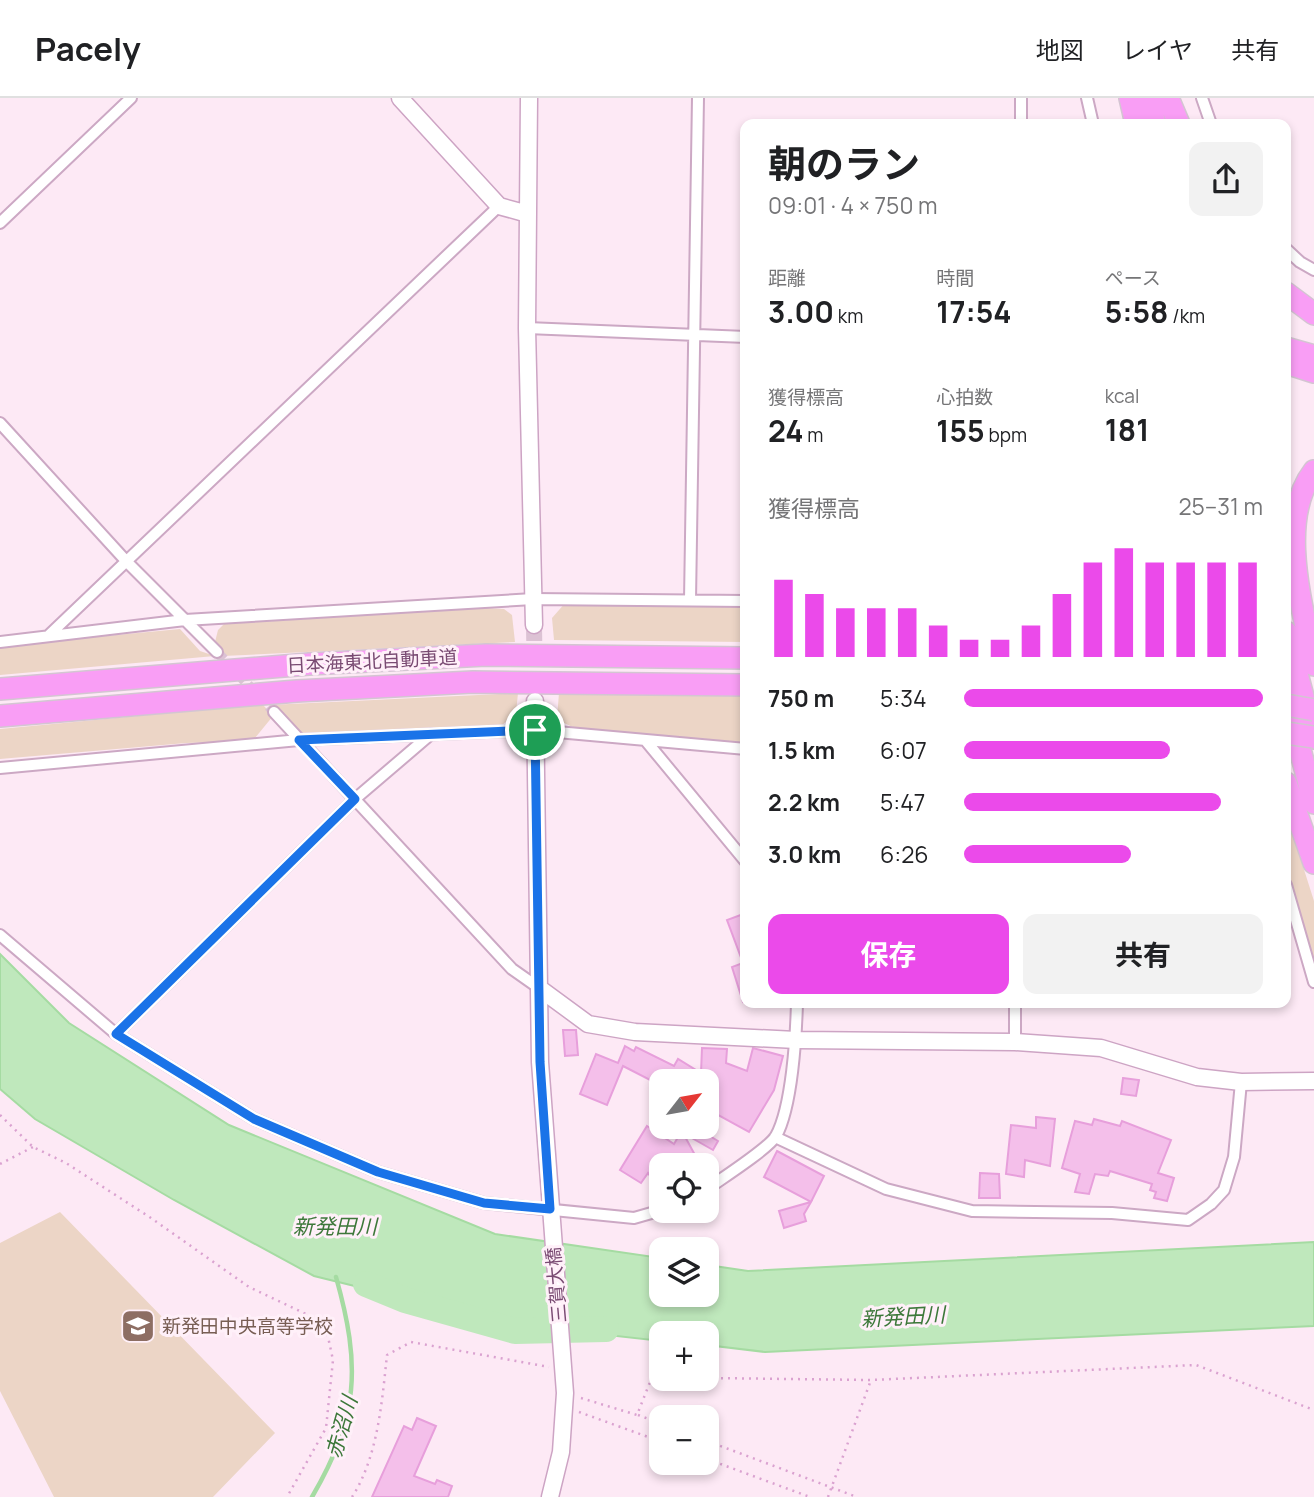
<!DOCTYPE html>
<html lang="ja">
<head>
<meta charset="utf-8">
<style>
	body { margin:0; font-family:Manrope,"Noto Sans JP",sans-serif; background:#f2f2f2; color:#202124; height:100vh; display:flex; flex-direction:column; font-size:26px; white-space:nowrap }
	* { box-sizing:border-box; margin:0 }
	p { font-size:23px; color:#757577 }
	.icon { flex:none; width:38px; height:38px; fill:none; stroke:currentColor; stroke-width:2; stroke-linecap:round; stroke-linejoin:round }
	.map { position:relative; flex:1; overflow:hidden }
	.sheet { position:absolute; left:740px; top:21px; width:551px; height:889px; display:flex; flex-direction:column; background:#fff; border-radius:14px; box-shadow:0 4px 10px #0003 }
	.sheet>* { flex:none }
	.needle { width:46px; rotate:59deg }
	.controls { position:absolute; left:649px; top:971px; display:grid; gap:14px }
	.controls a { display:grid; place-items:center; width:70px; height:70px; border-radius:14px; background:#fff; box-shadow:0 4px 10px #0003; font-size:35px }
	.pin { position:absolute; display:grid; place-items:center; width:60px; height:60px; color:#fff; margin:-30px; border:4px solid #fff; border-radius:50%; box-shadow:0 2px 7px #0007 }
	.round { display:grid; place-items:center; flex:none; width:74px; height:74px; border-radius:14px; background:#f2f2f2 }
	.head { display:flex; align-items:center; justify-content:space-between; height:119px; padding:0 28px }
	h1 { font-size:38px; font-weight:700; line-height:52px }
	.figures { display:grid; grid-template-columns:repeat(3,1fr); gap:10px; height:119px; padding:7px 28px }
	.figures div { display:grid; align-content:center }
	.figures b { font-size:30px; font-weight:700 }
	.figures small { font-size:19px; font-weight:400 }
	.figures p { font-size:19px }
	.chart { height:196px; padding:14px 28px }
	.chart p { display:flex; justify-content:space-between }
	.chart svg { width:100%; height:126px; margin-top:7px; stroke:#eb4aea; stroke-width:6 }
	.action { display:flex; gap:14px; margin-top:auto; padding:14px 28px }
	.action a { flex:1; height:80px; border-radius:14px; background:#eb4aea; color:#fff; font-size:28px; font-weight:700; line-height:80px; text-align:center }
	.action a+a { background:#f2f2f2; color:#202124 }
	ul { padding:0 28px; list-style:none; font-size:23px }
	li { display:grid; grid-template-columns:112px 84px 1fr; align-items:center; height:52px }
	li i { height:18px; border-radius:9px; background:#eb4aea }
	header { display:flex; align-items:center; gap:42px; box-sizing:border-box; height:98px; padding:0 35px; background:#fff; border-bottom:2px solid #e0e0e0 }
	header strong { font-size:33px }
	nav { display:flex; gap:38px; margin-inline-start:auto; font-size:24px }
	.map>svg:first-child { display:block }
</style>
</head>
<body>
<header>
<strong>Pacely</strong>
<nav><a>地図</a><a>レイヤ</a><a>共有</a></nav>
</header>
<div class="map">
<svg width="1314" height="1399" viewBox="0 0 1314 1399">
	<rect width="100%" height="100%" fill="#fde9f5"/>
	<path fill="#ecd5c6" d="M 566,504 L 745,504 L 745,544 L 554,542 L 552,520 Z
		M 485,510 L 504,511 L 512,517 L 515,544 L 223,558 L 214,548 L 218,532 L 224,526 Z
		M 180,531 L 200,553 L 215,558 L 0,577 L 0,548 Z
		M 518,595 L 516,615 L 501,628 L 299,635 L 284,615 L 278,617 L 269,607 Z
		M 559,595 L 745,596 L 745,646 C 706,644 583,645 557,620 Z
		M 253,607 L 264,608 L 273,618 L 255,640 L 248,643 L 186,645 L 0,661 L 0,631 Z
		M 1286,715 L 1314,803 L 1314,869 L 1286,772 Z
		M 60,1114 L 275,1335 L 213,1399 L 54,1399 L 0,1293 L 0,1145 Z"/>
	<path fill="#bfe8bc" stroke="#a5dba2" stroke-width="2" d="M 0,856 L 69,925 L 229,1027 L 495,1136 L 661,1160 L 662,1197 L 707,1197 L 707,1167 L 748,1173 L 1314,1144 L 1314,1228 L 765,1254 L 707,1247 L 707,1236 L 662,1236 L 661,1243 L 509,1226 L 314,1178 L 174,1102 L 35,1021 L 0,991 Z"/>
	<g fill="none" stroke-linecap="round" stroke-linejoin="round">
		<path stroke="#a5dba2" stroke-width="4.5" d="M 312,1399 C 359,1318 361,1268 336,1179"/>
		<path stroke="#bfe8bc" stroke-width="26" d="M 366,1186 L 405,1202 L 515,1233 L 606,1231"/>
	</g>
	<path fill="#f4bfea" stroke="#e79fdb" stroke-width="2" d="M 746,815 L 746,903 L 743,904 L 732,869 L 743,865 L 727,822 Z
		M 563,932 L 576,932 L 578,957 L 565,958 Z
		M 625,948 L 634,953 L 636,949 L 674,968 L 678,961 L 701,975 L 702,950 L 727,951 L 726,965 L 747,973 L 753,950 L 783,958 L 774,992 L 749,1034 L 707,1011 L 707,984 L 660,984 L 654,980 L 652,983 L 623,968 L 607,1007 L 580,996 L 596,956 L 618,965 Z
		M 1123,980 L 1139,982 L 1136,998 L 1121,996 Z
		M 1036,1019 L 1055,1021 L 1050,1068 L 1025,1062 L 1024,1079 L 1006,1076 L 1011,1027 L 1036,1030 Z
		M 1094,1021 L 1120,1028 L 1122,1023 L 1171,1042 L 1158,1075 L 1174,1080 L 1167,1103 L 1154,1100 L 1156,1094 L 1150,1092 L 1152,1086 L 1110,1073 L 1108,1078 L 1095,1076 L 1089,1096 L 1075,1094 L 1080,1076 L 1062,1070 L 1075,1023 L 1092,1027 Z
		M 647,1028 L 674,1046 L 681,1034 L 671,1029 L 695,1029 L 718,1043 L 713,1052 L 683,1035 L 701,1068 L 662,1068 L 662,1096 L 648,1075 L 641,1085 L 620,1072 Z
		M 777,1053 L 824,1078 L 811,1104 L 764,1079 Z
		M 980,1075 L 999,1076 L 1000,1100 L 979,1100 Z
		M 811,1104 L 804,1116 L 806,1123 L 784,1130 L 779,1113 Z
		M 417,1320 L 436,1328 L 414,1378 L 435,1386 L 437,1382 L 452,1388 L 448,1399 L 372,1399 L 404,1328 L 412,1332 Z"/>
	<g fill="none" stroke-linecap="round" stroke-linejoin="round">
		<path stroke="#dcc2d4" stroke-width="10" stroke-dasharray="10 5" stroke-linecap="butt" d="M 1286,511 L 1314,509
			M 217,554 L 274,614"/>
		<path stroke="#dcc2d4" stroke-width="16" stroke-dasharray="16 8" stroke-linecap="butt" d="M 534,527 L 535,594"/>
		<g stroke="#cca8c4" stroke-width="14">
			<path id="street" d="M 1087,0 L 1093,26
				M 1202,0 L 1211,26
				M 1021,26 L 1021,0
				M 0,125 L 131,0
				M 1286,151 L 1300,164 L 1314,172
				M 527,230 L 746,239
				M 0,325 L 127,464 L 217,554
				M 690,502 L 698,0
				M 48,538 L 499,108
				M 0,544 L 185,522 L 533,501 L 746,503
				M 274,614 L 512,871 L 539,890
				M 646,643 L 746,764
				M 0,670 L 299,642 L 535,632 L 746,651
				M 1286,787 L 1314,884
				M 0,837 L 116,936 L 254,1021 L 378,1074 L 484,1105 L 634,1120 L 662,1112
				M 116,936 L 355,701 L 431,636
				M 1015,944 L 1015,905
				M 775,1039 L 886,1091 L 972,1113 L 1112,1115 L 1188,1122 L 1211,1106 L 1224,1092 L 1234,1059 L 1241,984
				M 707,1091 C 721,1081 768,1051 776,1038 C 792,1009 796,939 797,905"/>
		</g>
		<g stroke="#cda4c4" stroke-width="19">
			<path id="secondary" d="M 400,0 L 499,108 L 528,116
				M 529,0 L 527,230 L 534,527
				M 535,603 L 540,964 L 565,1295 L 561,1354 L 550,1399
				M 539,890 L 588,926 L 635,934 L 796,942 L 1015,944 L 1101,950 L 1197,979 L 1241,984 L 1314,983"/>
		</g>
		<g stroke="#d4c5d2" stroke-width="24">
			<path id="highway" d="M 1130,0 L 1136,26
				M 1149,0 L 1155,26
				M 1168,0 L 1179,26
				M 1286,195 L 1314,216
				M 1286,250 L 1314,258
				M 1286,265 L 1314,274
				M 1314,373 C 1276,422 1303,510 1314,567
				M 1286,534 L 1314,640
				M 0,591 L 309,566 L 486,557 L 746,560
				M 1286,598 L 1314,705
				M 0,618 L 297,593 L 473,584 L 746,587
				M 1286,685 L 1314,765"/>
		</g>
		<path stroke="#daa2d0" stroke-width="2.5" stroke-dasharray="2 5" stroke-linecap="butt" d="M 0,1017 L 33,1049 L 66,1065 L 151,1120 L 249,1189 L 325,1225 L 333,1262 L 326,1330 L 287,1399
			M 0,1066 L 33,1049
			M 707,1280 L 871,1282 L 1196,1267 L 1314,1312
			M 581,1300 L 637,1317 L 652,1279 L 662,1279
			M 579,1314 L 662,1344
			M 638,1317 L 662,1326
			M 707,1343 L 857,1399
			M 707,1361 L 810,1399
			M 352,1399 C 378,1359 382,1303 387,1257 L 411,1244 L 549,1269
			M 828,1399 L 871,1282"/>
		<use href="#street" stroke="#fff" stroke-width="10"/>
		<use href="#secondary" stroke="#fff" stroke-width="16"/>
		<use href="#highway" stroke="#f99ef5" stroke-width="21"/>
		<g stroke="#d4c5d2" stroke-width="24" stroke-linecap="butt">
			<path id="highway-bridge" d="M 1286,607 L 1314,612
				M 1286,635 L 1314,639"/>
		</g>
		<use href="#highway-bridge" stroke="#f99ef5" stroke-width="21"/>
	</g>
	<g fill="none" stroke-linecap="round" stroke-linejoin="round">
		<g stroke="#fff" stroke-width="14">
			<path id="route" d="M 535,632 L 540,964 L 550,1111 L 484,1105 L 378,1074 L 254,1021 L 116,936 L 355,701 L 299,642 Z"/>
		</g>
		<use href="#route" stroke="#1a73e8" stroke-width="9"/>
	</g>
	<defs>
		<g id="school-square" transform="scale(1.75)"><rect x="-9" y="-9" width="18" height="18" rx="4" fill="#8d6e63" stroke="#fff0f9"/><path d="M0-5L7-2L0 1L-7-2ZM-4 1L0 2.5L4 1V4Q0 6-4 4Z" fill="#fff"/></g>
	</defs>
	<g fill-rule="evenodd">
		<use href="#school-square" x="138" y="1228"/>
	</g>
	<g text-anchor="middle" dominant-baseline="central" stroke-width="6" stroke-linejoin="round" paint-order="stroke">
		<g font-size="19" fill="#7a4b73" stroke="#fff0f9">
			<text transform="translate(372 563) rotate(-3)">日本海東北自動車道</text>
			<text transform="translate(556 1187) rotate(-95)">三賀大橋</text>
		</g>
		<g font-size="19" fill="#785e54" stroke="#fff0f9" text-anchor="start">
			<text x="162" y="1228">新発田中央高等学校</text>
		</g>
		<g font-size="21" font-style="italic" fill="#3d783a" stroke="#fff0f9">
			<text x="335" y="1128">新発田川</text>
			<text transform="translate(903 1218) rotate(-3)">新発田川</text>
			<text transform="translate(341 1329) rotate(-74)">赤沼川</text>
		</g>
	</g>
</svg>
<div class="controls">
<a><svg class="needle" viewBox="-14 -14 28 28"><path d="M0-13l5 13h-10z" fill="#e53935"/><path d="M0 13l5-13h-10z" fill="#757577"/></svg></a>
<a><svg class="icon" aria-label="locate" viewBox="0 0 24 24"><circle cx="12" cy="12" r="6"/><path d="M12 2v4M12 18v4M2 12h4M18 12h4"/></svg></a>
<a><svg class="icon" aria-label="layers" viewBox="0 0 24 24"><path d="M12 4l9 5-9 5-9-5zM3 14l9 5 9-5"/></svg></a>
<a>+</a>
<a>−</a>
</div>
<div class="pin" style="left:535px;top:632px;background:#1e9e55"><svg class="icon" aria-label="arrive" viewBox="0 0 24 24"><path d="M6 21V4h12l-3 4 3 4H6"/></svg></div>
<section class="sheet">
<div class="head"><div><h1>朝のラン</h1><p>09:01 · 4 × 750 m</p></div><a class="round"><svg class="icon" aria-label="share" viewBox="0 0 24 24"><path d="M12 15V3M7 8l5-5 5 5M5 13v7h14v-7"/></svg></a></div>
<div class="figures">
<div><p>距離</p><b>3.00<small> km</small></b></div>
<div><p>時間</p><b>17:54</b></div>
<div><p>ペース</p><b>5:58<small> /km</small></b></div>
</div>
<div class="figures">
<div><p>獲得標高</p><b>24<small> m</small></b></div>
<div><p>心拍数</p><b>155<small> bpm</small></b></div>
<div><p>kcal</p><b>181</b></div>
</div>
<div class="chart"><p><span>獲得標高</span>25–31 m</p>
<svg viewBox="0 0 160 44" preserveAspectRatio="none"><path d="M5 44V17M15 44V22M25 44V27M35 44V27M45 44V27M55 44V33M65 44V38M75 44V38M85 44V33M95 44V22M105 44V11M115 44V6M125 44V11M135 44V11M145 44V11M155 44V11"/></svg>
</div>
<ul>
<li><b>750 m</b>5:34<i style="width:100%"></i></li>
<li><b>1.5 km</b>6:07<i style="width:69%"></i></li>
<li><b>2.2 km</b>5:47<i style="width:86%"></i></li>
<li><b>3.0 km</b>6:26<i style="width:56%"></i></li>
</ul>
<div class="action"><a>保存</a><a>共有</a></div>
</section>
</div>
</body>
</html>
